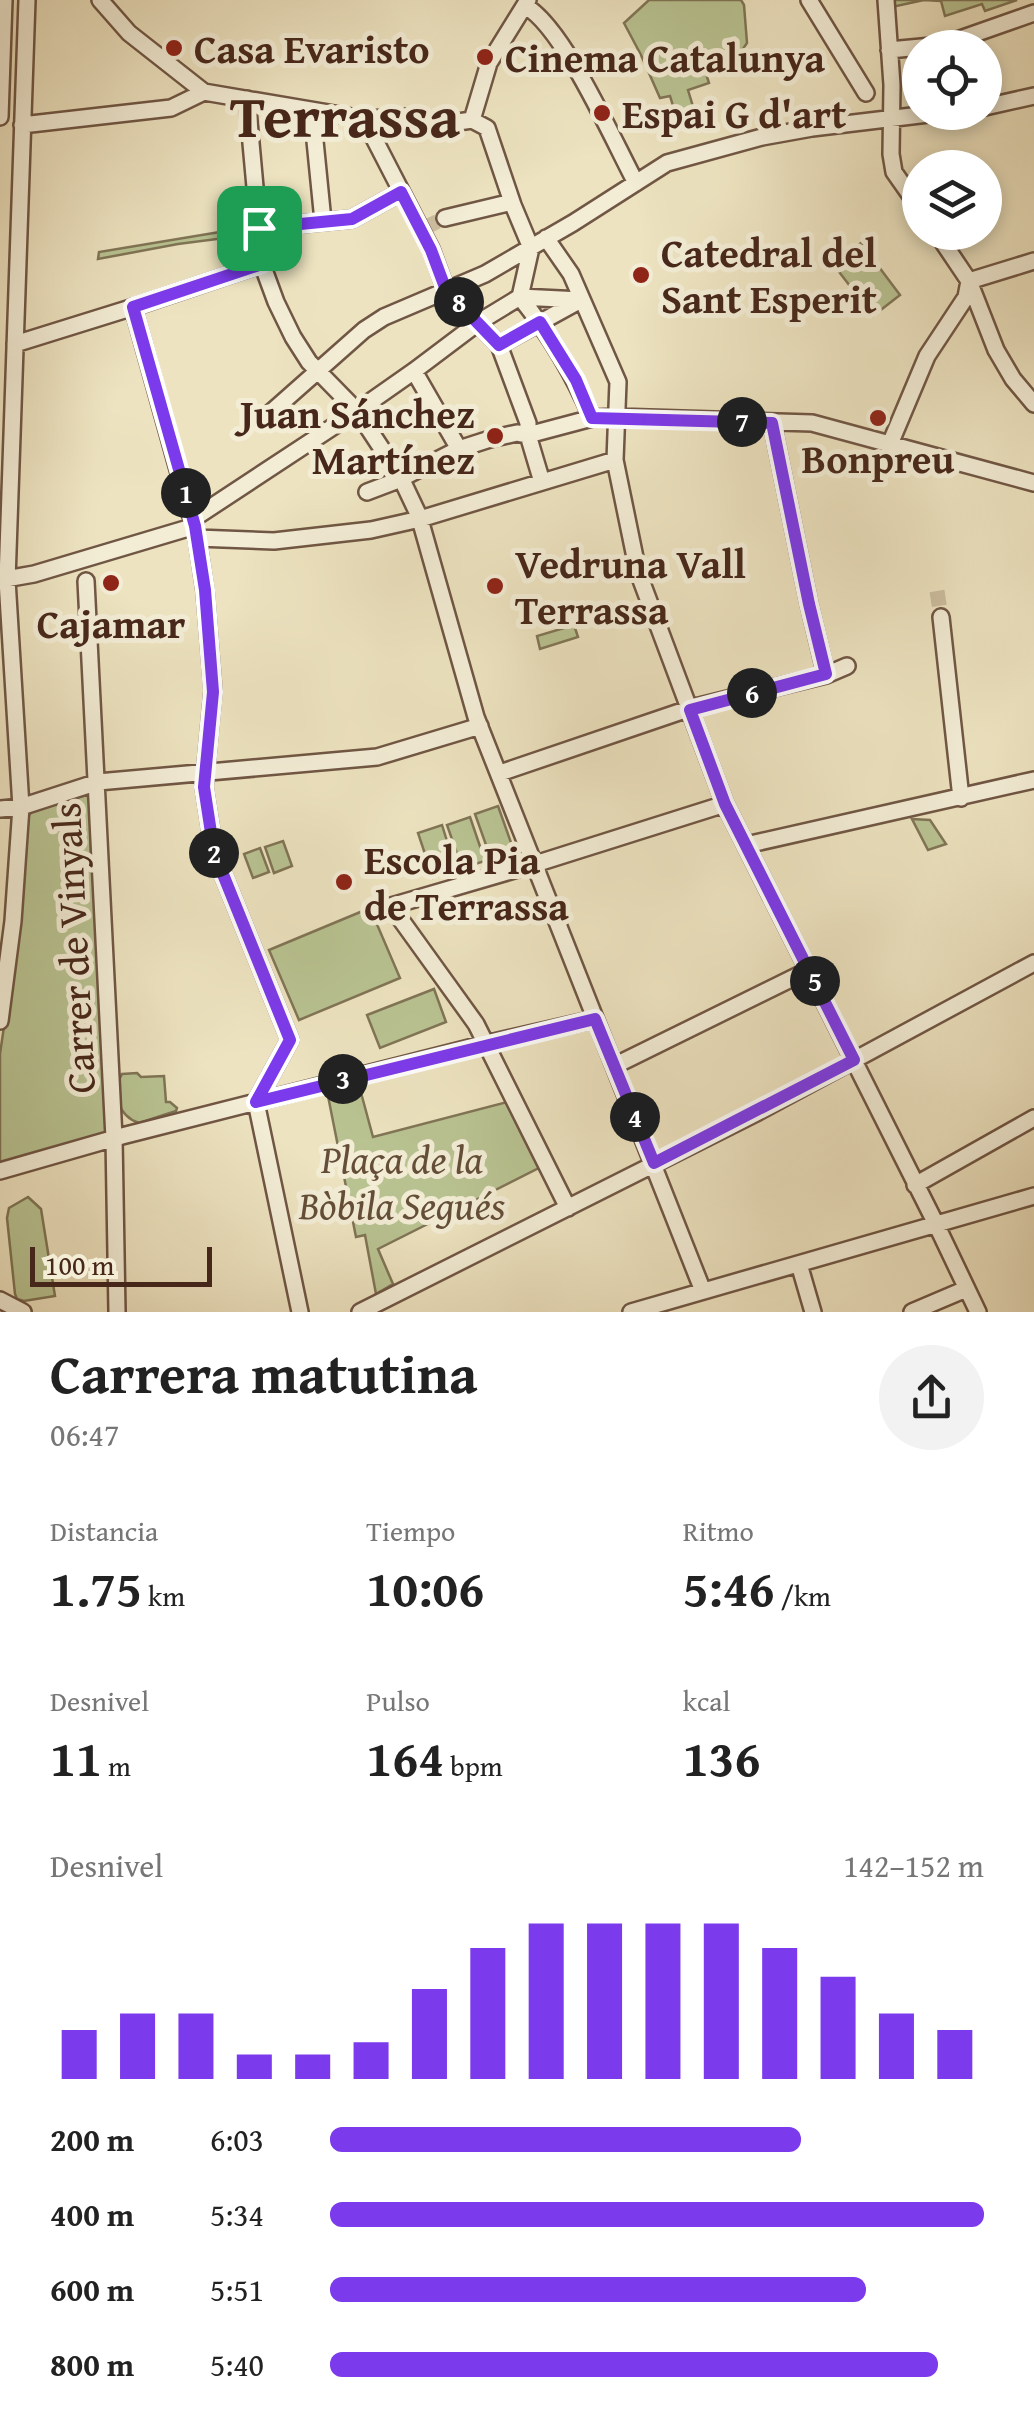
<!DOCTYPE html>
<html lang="es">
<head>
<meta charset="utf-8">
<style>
	body { margin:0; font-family:"Gentium Book Plus",serif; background:#f2f2f2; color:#222; height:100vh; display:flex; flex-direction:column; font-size:38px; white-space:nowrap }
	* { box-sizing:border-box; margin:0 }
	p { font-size:32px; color:#767676 }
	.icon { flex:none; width:55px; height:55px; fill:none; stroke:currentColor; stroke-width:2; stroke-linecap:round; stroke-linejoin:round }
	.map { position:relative; height:1312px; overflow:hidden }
	.panel { display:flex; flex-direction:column; background:#fff; flex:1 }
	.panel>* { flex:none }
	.tools { position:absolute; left:902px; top:30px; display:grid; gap:20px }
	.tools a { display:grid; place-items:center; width:100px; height:100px; border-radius:50%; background:#fff; box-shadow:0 5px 15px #0003; font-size:50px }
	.scale { position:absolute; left:30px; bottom:25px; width:182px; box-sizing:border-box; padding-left:10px; border:5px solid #47271a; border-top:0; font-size:28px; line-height:35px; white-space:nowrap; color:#47271a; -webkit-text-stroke:8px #f3edd6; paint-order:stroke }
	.pin { position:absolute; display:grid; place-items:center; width:85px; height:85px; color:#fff; margin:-42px; border-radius:20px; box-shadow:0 5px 15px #0006 }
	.km { position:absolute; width:50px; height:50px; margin:-25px; border-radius:50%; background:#222; color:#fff; font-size:28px; line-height:50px; text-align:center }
	.round { display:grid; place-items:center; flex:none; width:105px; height:105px; border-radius:52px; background:#f2f2f2 }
	.summary { display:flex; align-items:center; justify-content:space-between; height:170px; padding:0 50px }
	h1 { font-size:55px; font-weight:700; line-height:75px }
	.metrics { display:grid; grid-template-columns:repeat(3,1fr); gap:15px; height:170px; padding:10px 50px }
	.metrics div { display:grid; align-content:center }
	.metrics b { font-size:50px; font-weight:700 }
	.metrics small { font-size:28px; font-weight:400 }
	.metrics p { font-size:28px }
	.chart { height:280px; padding:20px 50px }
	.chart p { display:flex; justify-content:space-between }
	.chart svg { width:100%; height:180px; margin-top:10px; stroke:#7c3aed; stroke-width:6 }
	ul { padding:0 50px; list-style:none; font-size:32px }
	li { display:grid; grid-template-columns:160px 120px 1fr; align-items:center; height:75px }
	li i { height:25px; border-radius:12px; background:#7c3aed }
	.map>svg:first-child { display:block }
</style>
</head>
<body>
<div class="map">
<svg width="1034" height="1312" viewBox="0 0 1034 1312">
	<rect width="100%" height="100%" fill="#ede3c0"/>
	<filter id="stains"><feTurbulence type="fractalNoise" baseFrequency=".002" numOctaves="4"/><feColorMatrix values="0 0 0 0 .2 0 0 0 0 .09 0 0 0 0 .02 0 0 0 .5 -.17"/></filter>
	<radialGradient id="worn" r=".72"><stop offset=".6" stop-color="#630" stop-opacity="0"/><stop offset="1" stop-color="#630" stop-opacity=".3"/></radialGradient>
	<path fill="#b9c392" stroke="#807556" stroke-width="2.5" d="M 649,0 L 741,0 L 744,5 L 747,43 L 741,52 L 703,64 L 709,83 L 688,90 L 698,123 L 680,129 L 670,96 L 660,98 L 641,55 L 624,23 Z
		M 892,0 L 1017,0 L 985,11 L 982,4 L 945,16 L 941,1 L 924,0 L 892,7 Z
		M 232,230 L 233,237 L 178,244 L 98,259 L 99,252 Z
		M 861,243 L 900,295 L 873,316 L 833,264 Z
		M 574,625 L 578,637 L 540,649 L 537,636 Z
		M 87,795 L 90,797 L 91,857 L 95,860 L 106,1135 L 3,1164 L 0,1162 L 0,1054 L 16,944 L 26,819 L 34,809 Z
		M 498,806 L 514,851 L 491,859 L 475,814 Z
		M 470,817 L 485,861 L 462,868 L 447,825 Z
		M 912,819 L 930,820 L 946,844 L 928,850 Z
		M 442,825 L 456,870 L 433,878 L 418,833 Z
		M 283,841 L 292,866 L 274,873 L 265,847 Z
		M 260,848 L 269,872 L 253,878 L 244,854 Z
		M 370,908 L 400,978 L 299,1020 L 269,950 Z
		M 434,989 L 446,1022 L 380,1048 L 367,1015 Z
		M 137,1073 L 141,1077 L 164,1076 L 166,1102 L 170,1102 L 177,1108 L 176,1111 L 139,1123 C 118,1116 111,1092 122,1074 Z
		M 360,1089 L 373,1137 L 507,1102 L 532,1120 L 572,1198 L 559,1203 L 541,1167 L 378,1249 L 393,1284 L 376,1294 L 365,1235 L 356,1237 L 328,1096 Z
		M 28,1197 L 41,1209 L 55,1296 L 24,1301 L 17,1299 L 15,1294 L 7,1218 L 9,1208 Z"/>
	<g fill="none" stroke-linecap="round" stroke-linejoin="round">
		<path stroke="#ccbd9f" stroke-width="15" stroke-dasharray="15 8" stroke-linecap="butt" d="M 424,228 L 445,218
			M 937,591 L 941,617"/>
		<g stroke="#705644" stroke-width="20">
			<path id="minor" d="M 100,0 L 129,33 L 204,92 L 364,119 L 409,117 L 451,123 L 472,120 L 487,128 L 513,205 L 531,248 L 520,297
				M 809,0 L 866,93
				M 886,0 L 892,85 L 891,154 L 894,172 L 920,209
				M 525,6 C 563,26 613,140 636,183
				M 889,50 L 943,45 L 1034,13
				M 247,99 L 262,264 L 276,302 L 293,337 L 309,362 L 357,411 L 401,478 L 419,516 L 476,717 L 703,1291
				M 985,107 L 1034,96
				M 312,111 L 323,221
				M 0,117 L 4,0
				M 364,119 L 431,249 L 446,290 L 499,345 L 528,423 L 528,435 L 542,482
				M 472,120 L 489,63 L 528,0
				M 22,125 L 171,108 L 204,92
				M 445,218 L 512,202
				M 259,228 L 352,219 L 401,192
				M 936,232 L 969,281 L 996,350 L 1013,379 L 1034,404
				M 546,238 L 571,274 L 618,382 L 615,460 L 638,572 L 725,804 L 936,1224 L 978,1312
				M 520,297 C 550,335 573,373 592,418
				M 133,307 L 197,538 L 205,591 L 213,691 L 204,787 L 214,852 L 290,1040 L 256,1102
				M 15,344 L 137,306 L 262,264
				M 499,345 L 581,300
				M 414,371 L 459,449
				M 268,415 L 364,330 L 384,317 L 485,274 L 573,223 L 667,163 L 762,137 L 812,128 L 945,112
				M 772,423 L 809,604 L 826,675
				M 890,444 L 927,356 L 966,297 L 969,281 L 1034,261
				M 367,492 L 396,481 L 459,449 L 490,439 L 517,433 L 528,435 L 592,418 L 617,417 L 812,423 L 1034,483
				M 193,519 L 357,411 L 414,371 L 479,322 L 520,297 L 581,300
				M 197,538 L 274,541 L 371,530 L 420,519 L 615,460
				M 0,580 L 34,574 L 195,526
				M 86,581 L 114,1138 L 117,1312
				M 941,617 L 961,798
				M 500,773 L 691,708 L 826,675 L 847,666
				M 0,809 L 21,807 L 98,782 L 377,757 L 480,726
				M 746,845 L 1034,780
				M 0,1021 L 13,921 L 21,807 L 7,580 L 27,0
				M 614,1066 L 809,970
				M 256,1102 L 300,1312
				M 0,1171 L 122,1136 L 485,1044 L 595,1019
				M 915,1185 L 1034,1118
				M 568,1208 L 476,1024 L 391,906 L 535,864 L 725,804
				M 799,1264 L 813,1312
				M 0,1300 L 23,1312
				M 360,1312 L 758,1112 L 1034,963
				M 631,1312 L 1034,1196
				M 912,1312 L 966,1289"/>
		</g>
		<use href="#minor" stroke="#f3edd6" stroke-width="15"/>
	</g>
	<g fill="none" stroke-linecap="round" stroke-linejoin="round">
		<g stroke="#fff" stroke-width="20">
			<path id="route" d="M 401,192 L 431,250 L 446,290 L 499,345 L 540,322 L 576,380 L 592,418 L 772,423 L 809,604 L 826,674 L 690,710 L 725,804 L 854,1060 L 654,1163 L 595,1019 L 256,1102 L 290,1040 L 214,852 L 204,787 L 213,692 L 205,590 L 195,526 L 133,307 L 262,264 L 259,228 L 352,219 Z"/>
		</g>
		<use href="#route" stroke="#7c3aed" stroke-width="12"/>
	</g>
	<g fill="#8f2418" stroke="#f3edd6" stroke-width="4">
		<circle cx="174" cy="48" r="10"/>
		<circle cx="485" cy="57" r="10"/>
		<circle cx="602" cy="113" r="10"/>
		<circle cx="641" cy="275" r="10"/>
		<circle cx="878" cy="418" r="10"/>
		<circle cx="495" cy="436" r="10"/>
		<circle cx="111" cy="583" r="10"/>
		<circle cx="495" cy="586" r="10"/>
		<circle cx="344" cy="882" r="10"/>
	</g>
	<g text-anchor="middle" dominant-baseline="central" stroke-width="10" stroke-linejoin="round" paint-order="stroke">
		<g font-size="40" font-weight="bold" fill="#47271a" stroke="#f3edd6" text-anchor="start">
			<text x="194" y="48">Casa Evaristo</text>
			<text x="505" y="57">Cinema Catalunya</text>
			<text x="622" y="113">Espai G d'art</text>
			<text x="661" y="252">Catedral del<tspan x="661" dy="46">Sant Esperit</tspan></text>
			<text x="475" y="413" text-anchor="end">Juan Sánchez<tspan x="475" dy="46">Martínez</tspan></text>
			<text x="878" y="458" text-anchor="middle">Bonpreu</text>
			<text x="515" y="563">Vedruna Vall<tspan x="515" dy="46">Terrassa</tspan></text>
			<text x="111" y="623" text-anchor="middle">Cajamar</text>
			<text x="364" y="859">Escola Pia<tspan x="364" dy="46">de Terrassa</tspan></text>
		</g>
		<g font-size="40" fill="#47271a" stroke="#f3edd6">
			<text transform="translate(73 948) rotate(-93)">Carrer de Vinyals</text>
		</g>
		<g font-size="40" font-style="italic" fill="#644e38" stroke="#f3edd6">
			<text x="402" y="1158">Plaça de la<tspan x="402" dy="46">Bòbila Segués</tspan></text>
		</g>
		<g font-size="60" font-weight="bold" fill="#47271a" stroke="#f3edd6">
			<text x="345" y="115">Terrassa</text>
		</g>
	</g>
	<rect width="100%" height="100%" filter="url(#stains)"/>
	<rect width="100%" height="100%" fill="url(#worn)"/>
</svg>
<div class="tools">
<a><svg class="icon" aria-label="locate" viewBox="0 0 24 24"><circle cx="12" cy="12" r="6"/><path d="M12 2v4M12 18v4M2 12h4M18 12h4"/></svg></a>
<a><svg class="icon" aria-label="layers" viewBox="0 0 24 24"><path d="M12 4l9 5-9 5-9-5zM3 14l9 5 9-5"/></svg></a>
</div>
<div class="scale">100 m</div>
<div class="pin" style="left:259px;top:228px;background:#1e9e55"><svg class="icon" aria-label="arrive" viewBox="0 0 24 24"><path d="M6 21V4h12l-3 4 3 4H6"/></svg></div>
<b class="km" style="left:186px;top:493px">1</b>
<b class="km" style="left:214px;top:853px">2</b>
<b class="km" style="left:343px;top:1079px">3</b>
<b class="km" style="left:635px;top:1117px">4</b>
<b class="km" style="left:815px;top:981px">5</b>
<b class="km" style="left:752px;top:693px">6</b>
<b class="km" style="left:742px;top:422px">7</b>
<b class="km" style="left:459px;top:302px">8</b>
</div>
<section class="panel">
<div class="summary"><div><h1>Carrera matutina</h1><p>06:47</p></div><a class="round"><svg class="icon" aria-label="share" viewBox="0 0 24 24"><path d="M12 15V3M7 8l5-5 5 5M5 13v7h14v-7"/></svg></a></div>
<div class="metrics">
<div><p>Distancia</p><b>1.75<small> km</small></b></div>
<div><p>Tiempo</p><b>10:06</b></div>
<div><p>Ritmo</p><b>5:46<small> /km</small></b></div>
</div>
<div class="metrics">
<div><p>Desnivel</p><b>11<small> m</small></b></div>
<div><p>Pulso</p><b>164<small> bpm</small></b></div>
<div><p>kcal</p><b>136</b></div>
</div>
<div class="chart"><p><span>Desnivel</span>142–152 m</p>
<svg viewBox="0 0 160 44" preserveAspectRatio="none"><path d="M5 44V32M15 44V28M25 44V28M35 44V38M45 44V38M55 44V35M65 44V22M75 44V12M85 44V6M95 44V6M105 44V6M115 44V6M125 44V12M135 44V19M145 44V28M155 44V32"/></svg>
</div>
<ul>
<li><b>200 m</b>6:03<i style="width:72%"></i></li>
<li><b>400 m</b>5:34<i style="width:100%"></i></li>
<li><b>600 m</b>5:51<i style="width:82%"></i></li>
<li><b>800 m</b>5:40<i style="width:93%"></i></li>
</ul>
</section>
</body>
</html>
